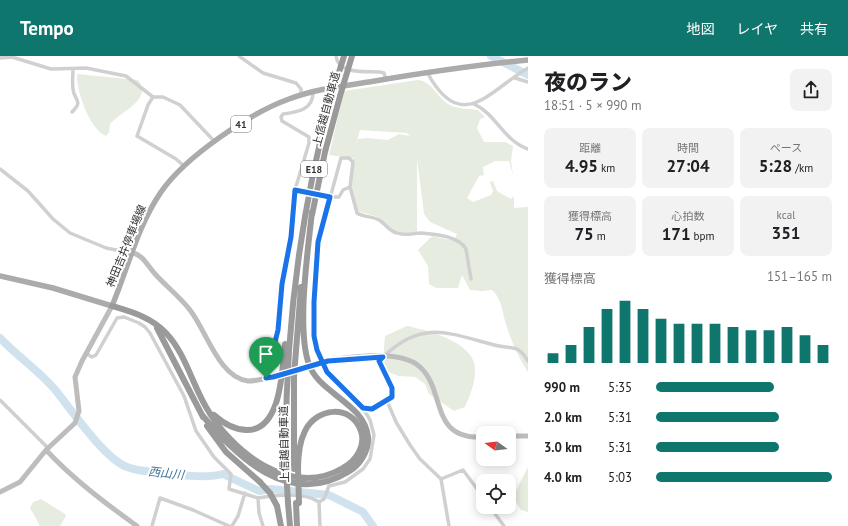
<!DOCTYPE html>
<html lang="ja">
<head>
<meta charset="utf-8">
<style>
	body { margin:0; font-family:"PT Sans","Noto Sans JP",sans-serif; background:#f2f2f2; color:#202124; height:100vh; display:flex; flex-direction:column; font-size:15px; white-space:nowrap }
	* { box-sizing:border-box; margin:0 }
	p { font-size:13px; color:#757577 }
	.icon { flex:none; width:22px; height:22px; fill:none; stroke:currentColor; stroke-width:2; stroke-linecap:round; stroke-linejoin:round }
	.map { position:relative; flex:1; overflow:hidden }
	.sheet { display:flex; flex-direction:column; background:#fff; width:320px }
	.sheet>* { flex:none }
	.needle { width:26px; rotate:285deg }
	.controls { position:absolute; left:476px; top:370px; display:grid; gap:8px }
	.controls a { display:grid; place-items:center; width:40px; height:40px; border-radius:8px; background:#fff; box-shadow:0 2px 10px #0003; font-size:20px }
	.pin { position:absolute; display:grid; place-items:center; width:34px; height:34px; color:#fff; margin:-41px -17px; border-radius:50% 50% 50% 0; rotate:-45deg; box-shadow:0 0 4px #0007 }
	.pin .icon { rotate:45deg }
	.round { display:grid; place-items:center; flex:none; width:42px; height:42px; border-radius:8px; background:#f2f2f2 }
	.head { display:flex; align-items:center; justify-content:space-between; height:68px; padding:0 16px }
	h1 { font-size:22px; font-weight:800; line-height:30px }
	.metrics { display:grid; grid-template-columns:repeat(3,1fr); gap:6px; height:68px; padding:4px 16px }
	.metrics div { display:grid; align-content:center; border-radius:8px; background:#f2f2f2; text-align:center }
	.metrics b { font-size:17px; font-weight:800 }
	.metrics small { font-size:11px; font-weight:400 }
	.metrics p { font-size:11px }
	.chart { height:112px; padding:8px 16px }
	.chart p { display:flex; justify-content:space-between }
	.chart svg { width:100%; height:72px; margin-top:4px; stroke:#0f766e; stroke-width:6 }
	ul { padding:0 16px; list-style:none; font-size:13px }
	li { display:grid; grid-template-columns:64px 48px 1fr; align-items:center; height:30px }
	li i { height:10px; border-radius:5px; background:#0f766e }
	header { display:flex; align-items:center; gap:24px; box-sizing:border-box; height:56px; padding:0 20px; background:#0f766e; color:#fff }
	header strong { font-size:19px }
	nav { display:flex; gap:22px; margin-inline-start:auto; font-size:14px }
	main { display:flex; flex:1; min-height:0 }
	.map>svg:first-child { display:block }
</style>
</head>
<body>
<header>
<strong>Tempo</strong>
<nav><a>地図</a><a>レイヤ</a><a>共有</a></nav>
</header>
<main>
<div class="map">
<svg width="528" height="470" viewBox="0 0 528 470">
	<rect width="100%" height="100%" fill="#fff"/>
	<path fill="#e6ecdf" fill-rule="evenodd" d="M 77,18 L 138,24 C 153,44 121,55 110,68 L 109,76 L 106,80 C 90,74 76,35 77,18 Z
		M 418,24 C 432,25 438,43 450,49 C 459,54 468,52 478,54 L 485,61 L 480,63 L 477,72 L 484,86 L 505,86 L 513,90 L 511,105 L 513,119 L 509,105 L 495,105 L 483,111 L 484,119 L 479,120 L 467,142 L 473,146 L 491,139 L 493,135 L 490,126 L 493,125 L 497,135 L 511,143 L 514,140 L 514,152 L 528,151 L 528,316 C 518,301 510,282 505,265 C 502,253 501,242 492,234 L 482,235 L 470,234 L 462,219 L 458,232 L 436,232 L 429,228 L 428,210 L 418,194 L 432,180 L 454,185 L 457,178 L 430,166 L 424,158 L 417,103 L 417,176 L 399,177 L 393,175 L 378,161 L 357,155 L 351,131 L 353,102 L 329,99 L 344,35 ZM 360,74 L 407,77 L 410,80 L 399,78 L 388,84 L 367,82 L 358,83 L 355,93 Z
		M 407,270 C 427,274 474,286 475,312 C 476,325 470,339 465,351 L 454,355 L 429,338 L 425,328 L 415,321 L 399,320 L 388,316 L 383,304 L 385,280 Z
		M 528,411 L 528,456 L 521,454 L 514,443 C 516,432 523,422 528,411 Z
		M 41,443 L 65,458 L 66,460 L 60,470 L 39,470 L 39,468 L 30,452 L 33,446 Z"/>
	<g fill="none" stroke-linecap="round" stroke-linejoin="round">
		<path stroke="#cfe2ee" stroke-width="8" d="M 491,0 L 528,19
			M 0,282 C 18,301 41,316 57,336 C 72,355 105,403 127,411 C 143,417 153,415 169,417 C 183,420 209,422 223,418 L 259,435 L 270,433 L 329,439 L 363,456 L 373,470"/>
		<path stroke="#d0d0d0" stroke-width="3.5" d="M 239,0 L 263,17 L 296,27 L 301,33 L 301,39
			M 336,0 C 338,19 366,15 380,16 L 384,17 L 386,23
			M 0,2 L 12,1 L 51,13 L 86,12 L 126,20 L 153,41 L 163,41 L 180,49 L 215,86
			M 427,16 C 461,80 490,34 528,12
			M 515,22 L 528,26
			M 153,41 L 148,49 L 137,80 L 176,103 L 184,110
			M 474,48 C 496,58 504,85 528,93
			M 72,56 C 84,44 74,45 73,33 C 72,26 73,19 73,13
			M 0,113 L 28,135 L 53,163 L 70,177 L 106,192 L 132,197
			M 330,141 L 339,141 L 343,134 L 350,131
			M 87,298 L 92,301 L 96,299 L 117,262 L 124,261 L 139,267 L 145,271 L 150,277 L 184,340 L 196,375 L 214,401 L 231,418 L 229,433 L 258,442 L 259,457 L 263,470
			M 266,322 L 278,274 L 282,228 L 291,181 L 295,134 L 309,87 L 309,81 L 282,65 L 281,61 L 283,58 C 297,56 314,54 313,35
			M 0,344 L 48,392
			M 387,345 L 396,366 L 410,389 L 420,403 L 441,423 L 449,470
			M 363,352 L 372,353 L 392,341 L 392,332 L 379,305 C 419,263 446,276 494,289 C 513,294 517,287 528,305
			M 441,423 L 463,414 L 483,441
			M 258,442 C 273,439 306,436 319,446
			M 490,451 L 504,470
			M 152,470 L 160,442 L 193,454 L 229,470
			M 232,470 L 238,460 L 245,437
			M 320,470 L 319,446 L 324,443 L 329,430 L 345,426 L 363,413 L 370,403 L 374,379 L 370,364 L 363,352 L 327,316 L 317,294 L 315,281 L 313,246 L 318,186 L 341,102 L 349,102 L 353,106 L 350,131 L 357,157 C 363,161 370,160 377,163 C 385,166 388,175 397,177 C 404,180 413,177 421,177 C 434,178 459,180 466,193 L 471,223"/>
		<path stroke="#bdbdbd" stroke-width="5" d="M 132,197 C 143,198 148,211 156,219 C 167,231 180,241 190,254 C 206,274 219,322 248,325 C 257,325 264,323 273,321
			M 316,308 C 341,301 399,292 420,311 C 446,334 429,384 483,381
			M 509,380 L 528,380
			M 46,394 C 73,423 105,447 137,470
			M 0,436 L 20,426 L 46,394 L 75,367 L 79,355 L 75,321 L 82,305 L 112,250"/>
		<path stroke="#ababab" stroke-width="5.5" d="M 0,220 L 53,232 L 112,250 C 128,212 137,171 161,136 C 185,101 250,57 289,43 C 315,33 342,30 369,26 C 422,17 475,9 528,4"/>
		<path stroke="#9a9a9a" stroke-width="6" d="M 312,159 L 325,96 L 340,40
			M 112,250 C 132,256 151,261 166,277 C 185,297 192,327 206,351 C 231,395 290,443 343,412 C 356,405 366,390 361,375 C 351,347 316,352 305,375 C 299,387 298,400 298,413
			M 157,272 L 203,361
			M 202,359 C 237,401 289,452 348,416 C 360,409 369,395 368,381 C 365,349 324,339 311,313 C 295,281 308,194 312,156
			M 214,359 C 223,367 234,374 247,374 C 282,374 282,313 285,288
			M 207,370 L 226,396 L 260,426
			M 286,412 C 284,284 298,163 332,39
			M 294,413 L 294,320 L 301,231
			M 288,447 L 290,470
			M 296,447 L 297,470
			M 277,450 L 281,470"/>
		<path stroke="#d0d0d0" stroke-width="3.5" d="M 299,135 L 327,141"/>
		<path stroke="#bdbdbd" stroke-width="5" d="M 273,321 L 316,308"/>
		<path stroke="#9a9a9a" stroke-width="6" d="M 332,39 L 344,0
			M 340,40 L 352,0
			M 286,412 L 288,447
			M 298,413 L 299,447
			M 260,426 L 270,437 L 277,450"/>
	</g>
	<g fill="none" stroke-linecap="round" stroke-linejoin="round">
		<g stroke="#fff" stroke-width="8">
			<path id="route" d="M 266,322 L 273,321 C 291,316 310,310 328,305 L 383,301 L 379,305 L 392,332 L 392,341 L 372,353 L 363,352 L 327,316 L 317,294 L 314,280 L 314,246 L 318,186 L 330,141 L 295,134 L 291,181 L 282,228 L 278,274 L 266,322"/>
		</g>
		<use href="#route" stroke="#1a73e8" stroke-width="5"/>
	</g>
	<g text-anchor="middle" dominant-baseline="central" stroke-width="4" stroke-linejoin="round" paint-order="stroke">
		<g fill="#fff" stroke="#707070" stroke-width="1">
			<rect x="231" y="60" width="20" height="16" rx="3"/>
			<rect x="301" y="105" width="26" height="16" rx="3"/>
		</g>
		<g font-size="10" font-weight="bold" fill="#333">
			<text x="241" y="68">41</text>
			<text x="314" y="113">E18</text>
		</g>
		<g font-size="11" fill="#333" stroke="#fff">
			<text transform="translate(326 53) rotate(-75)">上信越自動車道</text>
			<text transform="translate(126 190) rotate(-68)">神田吉井停車場線</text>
			<text transform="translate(284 388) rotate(-91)">上信越自動車道</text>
		</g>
		<g font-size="12" font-style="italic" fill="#3f7597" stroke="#fff">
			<text transform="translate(166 417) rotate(6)">西山川</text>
		</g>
	</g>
</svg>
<div class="controls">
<a><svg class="needle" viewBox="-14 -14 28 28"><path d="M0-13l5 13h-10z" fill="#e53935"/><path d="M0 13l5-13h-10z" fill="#757577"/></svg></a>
<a><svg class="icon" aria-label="locate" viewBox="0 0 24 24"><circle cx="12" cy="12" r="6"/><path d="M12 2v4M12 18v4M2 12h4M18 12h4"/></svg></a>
</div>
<div class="pin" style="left:266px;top:322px;background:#1e9e55"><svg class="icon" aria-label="arrive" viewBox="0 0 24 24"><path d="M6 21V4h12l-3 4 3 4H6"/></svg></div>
</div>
<section class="sheet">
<div class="head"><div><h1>夜のラン</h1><p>18:51 · 5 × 990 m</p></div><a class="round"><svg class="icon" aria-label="share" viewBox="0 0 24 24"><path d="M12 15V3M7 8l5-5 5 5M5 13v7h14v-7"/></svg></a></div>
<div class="metrics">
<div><p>距離</p><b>4.95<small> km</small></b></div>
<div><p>時間</p><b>27:04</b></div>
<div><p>ペース</p><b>5:28<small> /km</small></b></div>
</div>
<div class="metrics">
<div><p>獲得標高</p><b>75<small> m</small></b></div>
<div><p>心拍数</p><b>171<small> bpm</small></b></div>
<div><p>kcal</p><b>351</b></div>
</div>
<div class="chart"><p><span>獲得標高</span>151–165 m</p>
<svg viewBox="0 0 160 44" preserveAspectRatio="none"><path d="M5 44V38M15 44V33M25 44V22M35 44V11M45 44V6M55 44V11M65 44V17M75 44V20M85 44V20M95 44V20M105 44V22M115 44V24M125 44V24M135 44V22M145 44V27M155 44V33"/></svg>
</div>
<ul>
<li><b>990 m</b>5:35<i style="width:67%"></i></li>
<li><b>2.0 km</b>5:31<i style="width:70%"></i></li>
<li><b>3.0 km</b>5:31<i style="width:70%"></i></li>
<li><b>4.0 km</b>5:03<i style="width:100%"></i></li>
</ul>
</section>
</main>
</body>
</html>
